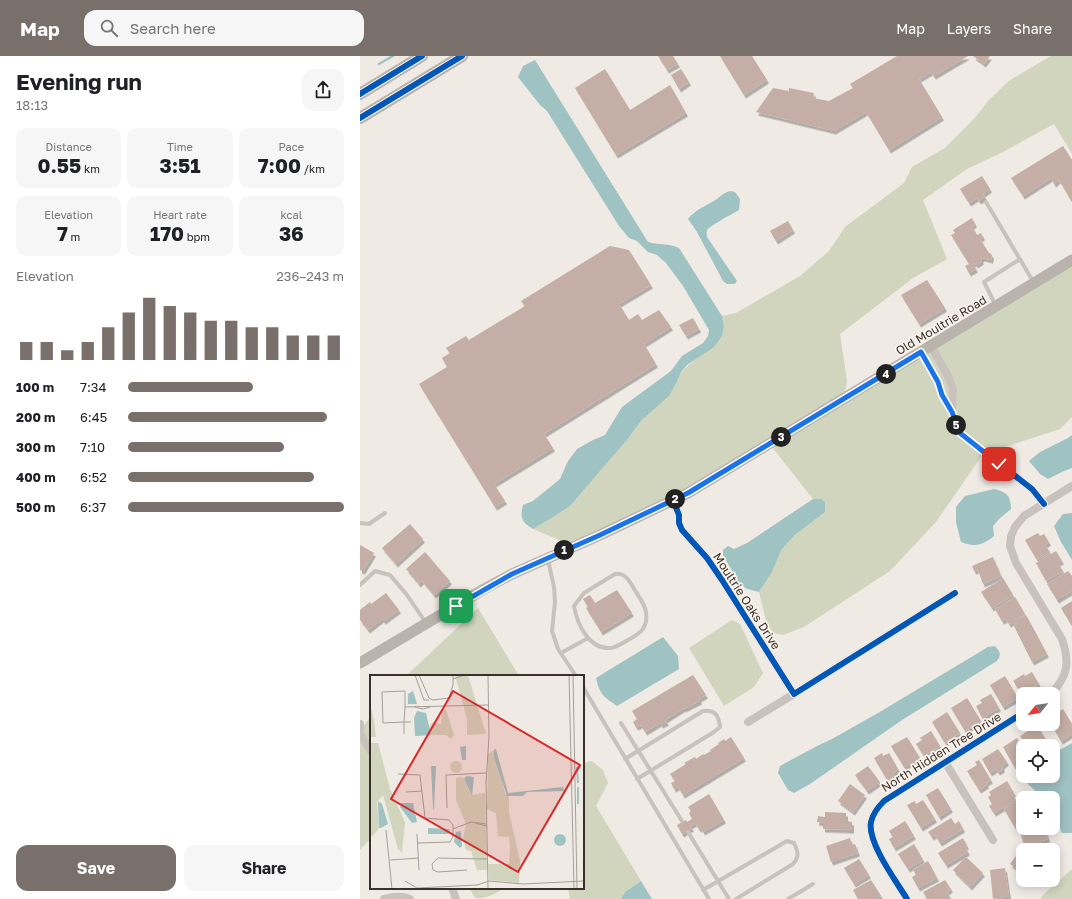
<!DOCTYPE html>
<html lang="en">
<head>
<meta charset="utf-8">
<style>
	body { margin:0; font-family:"Golos Text",sans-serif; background:#f6f6f6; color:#202124; height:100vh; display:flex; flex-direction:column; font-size:15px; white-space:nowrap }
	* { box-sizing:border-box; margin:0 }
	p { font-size:13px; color:#757577 }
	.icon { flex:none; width:22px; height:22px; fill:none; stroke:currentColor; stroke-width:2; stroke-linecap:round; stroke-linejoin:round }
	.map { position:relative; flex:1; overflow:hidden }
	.drawer { display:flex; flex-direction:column; background:#fff; width:360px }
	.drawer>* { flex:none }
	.needle { width:26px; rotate:240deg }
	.tools { position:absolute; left:656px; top:631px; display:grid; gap:8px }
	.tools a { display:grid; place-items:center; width:44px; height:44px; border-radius:8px; background:#fff; box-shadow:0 2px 10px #0003; font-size:20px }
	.pin { position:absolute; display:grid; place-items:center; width:34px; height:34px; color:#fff; margin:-17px; border-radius:8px; box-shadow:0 2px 6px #0006 }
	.km { position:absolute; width:20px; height:20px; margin:-10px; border-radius:50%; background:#222; color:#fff; font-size:11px; line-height:20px; text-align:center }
	.round { display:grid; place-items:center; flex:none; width:42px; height:42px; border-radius:12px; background:#f6f6f6 }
	.summary { display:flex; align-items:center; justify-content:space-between; height:68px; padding:0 16px }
	h1 { font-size:22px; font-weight:700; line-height:30px }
	.stats { display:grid; grid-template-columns:repeat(3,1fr); gap:6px; height:68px; padding:4px 16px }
	.stats div { display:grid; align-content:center; border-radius:10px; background:#f6f6f6; text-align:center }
	.stats b { font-size:20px; font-weight:700 }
	.stats small { font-size:11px; font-weight:400 }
	.stats p { font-size:11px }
	.chart { height:112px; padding:8px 16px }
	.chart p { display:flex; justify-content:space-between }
	.chart svg { width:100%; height:72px; margin-top:4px; stroke:#79706b; stroke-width:6 }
	.cta { display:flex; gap:8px; margin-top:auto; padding:8px 16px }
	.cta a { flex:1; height:46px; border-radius:12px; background:#79706b; color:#fff; font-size:16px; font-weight:700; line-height:46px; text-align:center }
	.cta a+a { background:#f6f6f6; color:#202124 }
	ul { padding:0 16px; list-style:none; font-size:13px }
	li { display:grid; grid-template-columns:64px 48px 1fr; align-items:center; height:30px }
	li i { height:10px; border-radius:5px; background:#79706b }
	header { display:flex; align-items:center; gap:24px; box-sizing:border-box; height:56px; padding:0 20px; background:#79706b; color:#fff }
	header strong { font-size:19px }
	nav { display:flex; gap:22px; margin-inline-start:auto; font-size:14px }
	.search { width:280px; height:36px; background:#f6f6f6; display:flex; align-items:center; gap:10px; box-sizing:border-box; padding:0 14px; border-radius:12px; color:#757577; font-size:15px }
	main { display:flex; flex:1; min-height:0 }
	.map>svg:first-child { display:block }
</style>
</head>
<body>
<header>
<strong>Map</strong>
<div class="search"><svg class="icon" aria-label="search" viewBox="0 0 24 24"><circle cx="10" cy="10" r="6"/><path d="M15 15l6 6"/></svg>Search here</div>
<nav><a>Map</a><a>Layers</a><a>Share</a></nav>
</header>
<main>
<section class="drawer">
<div class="summary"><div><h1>Evening run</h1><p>18:13</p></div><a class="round"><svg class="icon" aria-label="share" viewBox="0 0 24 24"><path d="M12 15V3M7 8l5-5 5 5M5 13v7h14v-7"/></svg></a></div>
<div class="stats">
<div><p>Distance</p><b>0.55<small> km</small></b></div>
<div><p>Time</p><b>3:51</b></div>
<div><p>Pace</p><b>7:00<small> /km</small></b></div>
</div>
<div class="stats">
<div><p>Elevation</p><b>7<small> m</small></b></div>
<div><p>Heart rate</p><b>170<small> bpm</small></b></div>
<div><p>kcal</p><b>36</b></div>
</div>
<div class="chart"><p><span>Elevation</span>236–243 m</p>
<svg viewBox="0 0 160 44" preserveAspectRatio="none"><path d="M5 44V33M15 44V33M25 44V38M35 44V33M45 44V24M55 44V15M65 44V6M75 44V11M85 44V15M95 44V20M105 44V20M115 44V24M125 44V24M135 44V29M145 44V29M155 44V29"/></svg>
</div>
<ul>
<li><b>100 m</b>7:34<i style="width:58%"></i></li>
<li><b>200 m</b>6:45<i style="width:92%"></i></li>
<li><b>300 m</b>7:10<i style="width:72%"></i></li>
<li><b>400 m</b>6:52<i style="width:86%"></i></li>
<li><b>500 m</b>6:37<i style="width:100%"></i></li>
</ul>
<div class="cta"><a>Save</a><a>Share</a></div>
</section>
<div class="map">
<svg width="712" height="843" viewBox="0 0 712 843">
	<defs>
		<filter id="shadow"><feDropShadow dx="2" dy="3.5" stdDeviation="0" flood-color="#0004"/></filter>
	</defs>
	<rect width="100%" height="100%" fill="#efeae4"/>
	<path fill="#d1d5be" d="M 691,0 L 712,0 L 712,98 L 694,68 L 643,96 L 607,113 L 563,144 L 587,203 L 553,222 L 480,278 L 487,325 L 485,337 L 326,433 L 209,488 L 173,473 L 195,460 L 210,450 L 266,385 L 282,364 L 309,340 L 316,328 L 321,316 L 362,280 L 364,271 L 362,260 L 376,257 L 440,220 L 469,195 L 485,171 L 544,127 L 552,111 L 585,92 L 613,64 L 629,44 L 650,24 Z
		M 712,209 L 712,361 L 700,373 L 623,398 L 576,466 L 530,515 L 444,571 L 423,579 L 413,577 L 406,565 L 399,536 L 412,516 L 422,493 L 435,479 L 465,456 L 461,443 L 453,443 L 412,391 Z
		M 118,552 L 159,620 L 46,620 Z
		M 372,564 L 380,568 L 403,617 L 394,631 L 364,650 L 329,592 Z
		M 11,660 L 11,782 L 0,794 L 0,675 Z
		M 232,705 L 243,714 L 248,727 L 236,750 L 281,825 L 265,836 L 261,843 L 210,843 L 208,832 L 223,832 L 223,707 Z
		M 712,813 L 712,843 L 680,843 L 683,839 Z
		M 109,832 L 144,832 C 135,838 127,843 115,842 Z"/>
	<path fill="#9fc2c2" d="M 175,4 L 288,186 C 298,189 309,187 319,192 L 362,260 L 364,271 L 362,280 L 354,291 L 327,309 L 321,316 L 316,328 L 309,340 L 282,364 L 266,385 L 210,450 L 195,460 L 173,473 C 161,466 160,461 163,449 L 173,445 L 200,423 L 208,405 L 217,393 L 233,384 L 245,379 L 262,351 L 311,315 L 322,300 L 343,287 L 348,280 L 349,274 L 323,230 L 306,207 L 297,199 L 288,196 L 277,185 L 269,182 L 259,170 L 187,55 L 180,49 L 158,21 L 163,10 Z
		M 370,135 L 375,136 L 380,143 L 379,154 C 373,158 348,170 347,175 C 346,176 347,180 347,181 L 377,225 L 375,228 L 367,228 L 363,225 L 337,176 L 328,163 C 336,153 346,150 357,143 C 362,139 364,137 370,135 Z
		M 712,379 L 712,412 L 704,415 L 688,423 L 680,418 L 669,405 L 680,396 L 708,382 Z
		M 634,433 C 646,436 651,439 651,453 L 640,462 L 633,470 L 634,480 C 622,490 614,491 601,486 L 596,466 L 596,451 L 605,440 Z
		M 453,443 L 461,443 L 465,446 L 465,456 L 435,479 L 422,493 L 412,516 L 399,536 L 387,533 L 379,527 L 363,499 L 363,494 L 368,490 L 374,493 L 387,487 Z
		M 712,457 L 712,504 L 701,486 L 694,470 L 703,458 Z
		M 303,581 L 318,600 L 319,613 L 257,650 C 243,640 240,639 236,622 Z
		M 635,590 C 640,596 642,598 637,605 L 542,664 L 450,728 L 434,737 L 428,734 L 418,717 L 420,710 L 457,690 L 472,683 L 518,657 L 628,591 Z
		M 712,687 L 712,777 L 702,777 L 693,755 L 693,742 C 679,742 675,734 665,725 L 665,720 L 693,720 L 693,698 Z
		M 281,825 L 292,843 L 261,843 L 265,836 Z"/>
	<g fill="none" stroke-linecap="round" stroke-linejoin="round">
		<path stroke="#9fc2c2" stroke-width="2.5" d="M 19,8 L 33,0"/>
	</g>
	<path fill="#c4aea5" filter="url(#shadow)" d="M 298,0 L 313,0 L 318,8 L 307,14 Z
		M 360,0 L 392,0 L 407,24 L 384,39 Z
		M 537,0 L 608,0 L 574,20 L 571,16 L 559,23 L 582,61 L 529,94 L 506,56 L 474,75 L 396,56 L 413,32 L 429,35 L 429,32 L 454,37 L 453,42 L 469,45 L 493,32 L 490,28 Z
		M 613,0 L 630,0 L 624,8 Z
		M 245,13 L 270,54 L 310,29 L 326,57 L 256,99 L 215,32 Z
		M 321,13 L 329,26 L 319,33 L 311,19 Z
		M 703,90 L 712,104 L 712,146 L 699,124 L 694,128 L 691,122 L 663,140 L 651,122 Z
		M 622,120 L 630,133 L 623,138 L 625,141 L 619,145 L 617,142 L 609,147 L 600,133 Z
		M 612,162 L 615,168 L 612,170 L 617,179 L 621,177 L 623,181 L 620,183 L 629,197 L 630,197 L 632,199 L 631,204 L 623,202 L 621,203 L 622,205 L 616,209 L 615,207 L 613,208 L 616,213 L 609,217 L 605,210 L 609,208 L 591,179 L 595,177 L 593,174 Z
		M 428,165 L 433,174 L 416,185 L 410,175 Z
		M 250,190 L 269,194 L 291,229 L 259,248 L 269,264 L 278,258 L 282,264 L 299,254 L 311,271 L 284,288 L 296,308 L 184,378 L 193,392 L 134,428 L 145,445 L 135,451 L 59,328 L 87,311 L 82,302 L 90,297 L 86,292 L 106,280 L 109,284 L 165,250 L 161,245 Z
		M 567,224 L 585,252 L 559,268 L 541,239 Z
		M 333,262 L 339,273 L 326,280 L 319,269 Z
		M 50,468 L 63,483 L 36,508 L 22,492 Z
		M 678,477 L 680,480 L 684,478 L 689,486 L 685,489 L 690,496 L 677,504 L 665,484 Z
		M 0,489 L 14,497 L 3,515 L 0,514 Z
		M 696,495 L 702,505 L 698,507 L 703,515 L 686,525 L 676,507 Z
		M 65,496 L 90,525 L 74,539 L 62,525 L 59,528 L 46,513 Z
		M 633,501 L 641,520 L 623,528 L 618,514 L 614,515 L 612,510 Z
		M 708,515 L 712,520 L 712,535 L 697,544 L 687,528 Z
		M 643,522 L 653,539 L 632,552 L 621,536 Z
		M 257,534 L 272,557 L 241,576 L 226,552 L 228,551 L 223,543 L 230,539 L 235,547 Z
		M 26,537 L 39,554 L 24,565 L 22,563 L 8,574 L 0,564 L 0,554 L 10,546 L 11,548 Z
		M 655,541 L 665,558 L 649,568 L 646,563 L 642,565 L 635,553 Z
		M 712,545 L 712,570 L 701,552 Z
		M 666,559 L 687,598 L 672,606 L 652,566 Z
		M 672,616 L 679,628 L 662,638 L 653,625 L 664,618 L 665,620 Z
		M 333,619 L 346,639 L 339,643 L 340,645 L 324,653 L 324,652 L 305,664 L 307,666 L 301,669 L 300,667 L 285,676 L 281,669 L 276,671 L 273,666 L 277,663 L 272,655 Z
		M 645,620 L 658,642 L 643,651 L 630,629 Z
		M 631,638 L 639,652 L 622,662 L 616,650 L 622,647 L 620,644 Z
		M 607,642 L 621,665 L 605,675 L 591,652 Z
		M 703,653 L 712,668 L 712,678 L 701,685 L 691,668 L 693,668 L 693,659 Z
		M 587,656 L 600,677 L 585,687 L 572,666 Z
		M 677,669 L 690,690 L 666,690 L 660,680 Z
		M 571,675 L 580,690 L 564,700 L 556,688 L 562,684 L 560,682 Z
		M 371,681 L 384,702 L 323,739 L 318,731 L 314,733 L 311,727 L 315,725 L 310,718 L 326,708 L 324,707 L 335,701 L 336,703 L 343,698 L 344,699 L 351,695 L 350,694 L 359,688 L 358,687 L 364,683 L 365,685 Z
		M 547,681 L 560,702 L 544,711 L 531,690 Z
		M 657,682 L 663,691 L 663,708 L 655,712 L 643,691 Z
		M 638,693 L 647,706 L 642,710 L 643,713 L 638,716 L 636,713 L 630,717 L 622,703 Z
		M 522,697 L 523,700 L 529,697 L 538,713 L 533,717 L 535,720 L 527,724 L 514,702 Z
		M 619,704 L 631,724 L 626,727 L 627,729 L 619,734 L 607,715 L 617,709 L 615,706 Z
		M 508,710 L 520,726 L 507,735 L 495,719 Z
		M 647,725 L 654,737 L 652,738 L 656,744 L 634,757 L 629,750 L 632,748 L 628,741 L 631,739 L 629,736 Z
		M 490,728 L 505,739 L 493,756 L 478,745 Z
		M 578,732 L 591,753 L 579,761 L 566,739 Z
		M 349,738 L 364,764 L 343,776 L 341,772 L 339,773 L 335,767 L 330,770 L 332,772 L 322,778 L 317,769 L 326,764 L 327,766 L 332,763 L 329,757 L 331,755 L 328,751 Z
		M 663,742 L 663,764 L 654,770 L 644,753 Z
		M 563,744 L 575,763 L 561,772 L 547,749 L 555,745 L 556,748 Z
		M 465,756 L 486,757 L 486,765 L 492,766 L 492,774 L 463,773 L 463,767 L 457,766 L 458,760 L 465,761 Z
		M 591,762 L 595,768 L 599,765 L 603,773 L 580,787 L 575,779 L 572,781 L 568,776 Z
		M 545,765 L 554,780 L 534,792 L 529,783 L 533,781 L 529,775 Z
		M 663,771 L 663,772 L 685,772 L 688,783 L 664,790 L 659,772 Z
		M 490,782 L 492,789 L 495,788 L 498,797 L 471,806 L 466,790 Z
		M 603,782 L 607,790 L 605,791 L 608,796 L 586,809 L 578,797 Z
		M 554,788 L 563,804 L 548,813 L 538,798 Z
		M 662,792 L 665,794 L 663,794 L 663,817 L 650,808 Z
		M 606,801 L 623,817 L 610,831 L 593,814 Z
		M 499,803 L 509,819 L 494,828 L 484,812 Z
		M 568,805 L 577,822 L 558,832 L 552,821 L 556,819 L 553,814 Z
		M 645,812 L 649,840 L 633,843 L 630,814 Z
		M 511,824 L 521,840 L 515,843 L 498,843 L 493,834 Z
		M 585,824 L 591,833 L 587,836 L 590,841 L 585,843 L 567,843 L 563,836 Z"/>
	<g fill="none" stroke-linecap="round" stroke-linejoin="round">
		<path stroke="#c9c2bc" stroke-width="4" d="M 626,146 L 674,227
			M 636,250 L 624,226 L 660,203
			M 0,467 L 9,468 L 25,457
			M 188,504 L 194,531 L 195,546 L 192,575 L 198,593 L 216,620
			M 255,518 C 264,516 269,524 273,531 C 277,538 285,548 286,556 C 288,572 281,577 268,584 C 263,587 257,591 251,592 C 229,594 217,568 214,550 L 224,537 Z
			M 0,529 L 15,515 L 30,519 L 47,539 L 66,567
			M 201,597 L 228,582
			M 223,631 L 349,843
			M 261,667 L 322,765
			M 265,703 L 343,655 C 355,653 359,660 360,671 L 354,676 L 277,723
			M 328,776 L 369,843
			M 343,834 L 427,785 L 434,787 C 438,796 440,800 433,808 L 376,843
			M 428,843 L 453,828"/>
		<path stroke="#c9c2bc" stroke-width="8" d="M 571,290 L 588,320 L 593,334 L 592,356
			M 561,296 L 578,326 L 582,339 L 592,356 L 600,377 L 672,433 L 684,448
			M 313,444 L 319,459 L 319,467 L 322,474 L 347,502 L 362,524 L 434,638 L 595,537
			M 691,638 C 708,620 710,607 702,583 L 656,507 L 650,490 L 651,480 L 655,471 L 664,460 L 712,430
			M 388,666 L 434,638
			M 0,668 L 0,678 L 11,695
			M 585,706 L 633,784
			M 92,832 L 96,843
			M 24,843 C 32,841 42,839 50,843
			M 547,843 C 536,825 507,786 511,766 C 513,757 518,751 524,745 L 663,657"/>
		<path stroke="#b9b2ad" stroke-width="11" d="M 0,607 L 124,533 L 152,518 L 240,479 L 328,437 L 712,204"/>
		<path stroke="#b8b0ab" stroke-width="12" d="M 0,38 L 62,0
			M 0,62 L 102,0"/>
		<g stroke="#fbf4ec" stroke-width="8">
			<path id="cycleway" d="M 0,38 L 62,0
				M 0,62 L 102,0
				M 561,296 L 578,326 L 582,339 L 592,356 L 600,377 L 672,433 L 684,448
				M 313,444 L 319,459 L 319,467 L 322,474 L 347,502 L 362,524 L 434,638 L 595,537
				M 547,843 C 536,825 507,786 511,766 C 513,757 518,751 524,745 L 663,657"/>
		</g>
		<use href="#cycleway" stroke="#0057b8" stroke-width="6"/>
	</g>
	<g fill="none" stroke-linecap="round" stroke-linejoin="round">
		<g stroke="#fff" stroke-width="8">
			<path id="route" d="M 96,550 L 152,518 L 240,479 L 328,437 L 561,296 L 578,326 L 582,339 L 592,356 L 600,377 L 639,408"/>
		</g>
		<use href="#route" stroke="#1a73e8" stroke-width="5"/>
	</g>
	<g text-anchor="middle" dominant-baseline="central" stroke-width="3.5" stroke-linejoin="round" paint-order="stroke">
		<g font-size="12" fill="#3a2f2a" stroke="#fbf4ec">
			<text transform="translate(581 269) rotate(-31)">Old Moultrie Road</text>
			<text transform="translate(387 545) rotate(57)">Moultrie Oaks Drive</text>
			<text transform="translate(581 696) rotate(-32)">North Hidden Tree Drive</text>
		</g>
	</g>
	<g transform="translate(10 619)">
		<rect width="214" height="214" fill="#efeae4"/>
		<path d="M 85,0 L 98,0 L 116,59 L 97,60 L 97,44 ZM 0,29 L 4,45 L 6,62 L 0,62 ZM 76,34 L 84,60 L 81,64 L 76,60 L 61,60 L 59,52 L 63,47 L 71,49 L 72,35 ZM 0,68 L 8,68 L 20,114 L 35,147 L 32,178 L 28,174 L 13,120 L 7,127 L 9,153 L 2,162 L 0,157 ZM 124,75 L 135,118 L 139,122 L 139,137 L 150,186 L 149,208 L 119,205 L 118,189 L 139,189 L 140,172 L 139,162 L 128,161 L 126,138 L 117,134 L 118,79 ZM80 92a6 6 0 1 1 12 0a6 6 0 1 1-12 0ZM 89,102 L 94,103 L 101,120 L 115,118 L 117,195 L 107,195 L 101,176 L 96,175 L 93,163 L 96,149 L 86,125 L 86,103 Z" fill="#d1d5be"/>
		<path d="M 43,16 L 47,29 L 38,29 L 38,19 ZM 47,36 L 56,38 L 61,60 L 45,61 L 44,43 ZM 96,71 L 96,85 L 92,85 L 90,72 ZM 126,74 L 138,118 L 193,112 L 194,116 L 157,117 L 153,121 L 137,121 L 124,82 L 124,75 ZM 61,91 L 66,91 L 64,135 L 63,133 ZM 97,101 L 104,102 L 102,121 L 94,103 ZM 8,126 L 12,129 L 18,149 L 11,153 L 9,153 ZM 31,128 L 43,128 L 47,147 L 42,148 L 30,132 ZM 58,153 L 79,154 L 80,156 L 78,159 L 58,159 ZM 91,156 L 92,171 L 90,173 L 84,167 L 86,157 ZM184 165a6 6 0 1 1 12 0a6 6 0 1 1-12 0Z" fill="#9fc2c2"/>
		<path fill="none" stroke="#9fc2c2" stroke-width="2" d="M 207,92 L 208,108M 208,112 L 208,129"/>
		<path fill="none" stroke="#a79f9a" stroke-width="1" d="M 45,0 L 54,25 L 59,25M 49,0 L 59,23 L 63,25 L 79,23 L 83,10 L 83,0M 118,0 L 119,62 L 116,107 L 118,214M 199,0 L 204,214M 203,0 L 207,214M 83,4 L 95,0M 35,32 L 118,30M 45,32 L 53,34 L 60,32M 34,59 L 34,47 L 35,32 L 35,16 L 12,17 L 13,48 L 34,47 L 41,47M 28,99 L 50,100 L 55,143 L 79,145 L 83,150 L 83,162 L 80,167 L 48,168M 36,117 L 52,116M 77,133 L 76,100 L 116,98M 105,148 L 117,151M 83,154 L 101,147 L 117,149M 16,155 L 22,214M 47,159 L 49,195M 20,185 L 49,183M 97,195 L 68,197 L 63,195 L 62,189 L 68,183 L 117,184M 35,206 L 47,213 L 107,210 L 119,206 L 153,209 L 214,206"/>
		<path fill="#d62828" fill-opacity="0.15" stroke="#d62828" stroke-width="2" d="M 83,16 L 210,90 L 148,197 L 21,124 Z"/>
		<rect width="214" height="214" fill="none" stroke="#3a2f2a" stroke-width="2"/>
	</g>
</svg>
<div class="tools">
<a><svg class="needle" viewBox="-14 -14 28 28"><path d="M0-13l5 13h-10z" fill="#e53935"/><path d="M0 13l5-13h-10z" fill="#757577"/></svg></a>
<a><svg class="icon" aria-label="locate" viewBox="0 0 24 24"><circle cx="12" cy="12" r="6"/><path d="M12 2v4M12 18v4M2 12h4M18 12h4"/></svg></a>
<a>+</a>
<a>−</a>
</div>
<div class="pin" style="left:96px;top:550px;background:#1e9e55"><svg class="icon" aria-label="arrive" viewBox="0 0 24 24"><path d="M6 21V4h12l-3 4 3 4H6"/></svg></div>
<div class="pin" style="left:639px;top:408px;background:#d93025"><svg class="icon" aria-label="check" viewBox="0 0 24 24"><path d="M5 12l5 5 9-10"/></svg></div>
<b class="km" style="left:204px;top:494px">1</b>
<b class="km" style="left:315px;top:443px">2</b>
<b class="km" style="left:421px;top:381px">3</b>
<b class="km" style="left:526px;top:318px">4</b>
<b class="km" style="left:596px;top:369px">5</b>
</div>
</main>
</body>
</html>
